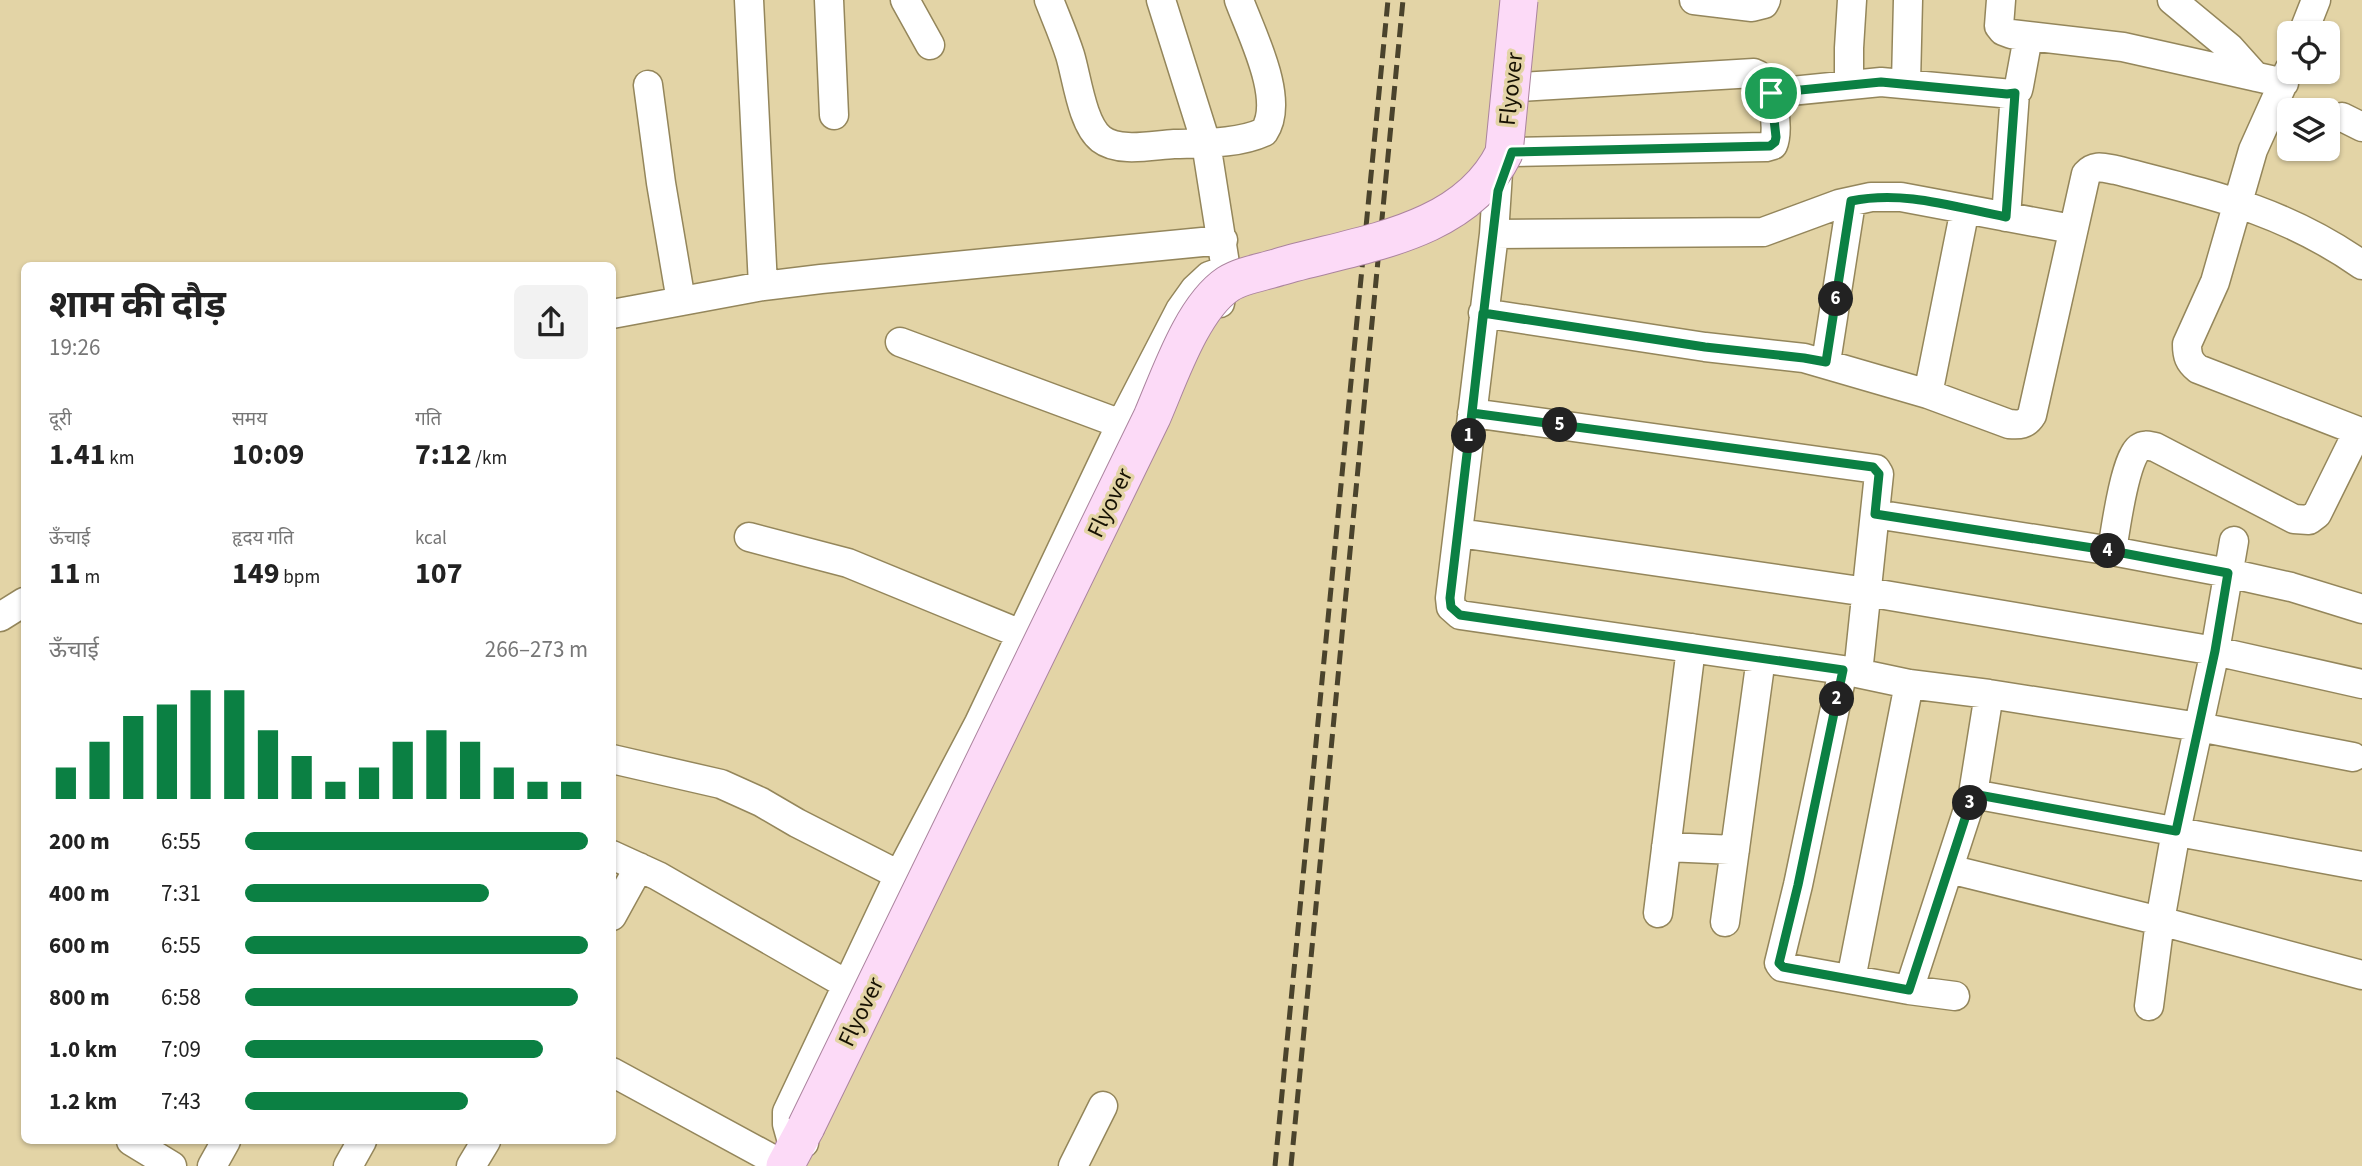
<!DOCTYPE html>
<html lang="hi">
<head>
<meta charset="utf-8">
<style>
	body { margin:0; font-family:"Source Sans 3","Noto Sans Devanagari",sans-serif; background:#f2f2f2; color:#222; height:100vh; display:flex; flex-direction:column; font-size:26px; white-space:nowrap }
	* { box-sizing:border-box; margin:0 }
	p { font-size:23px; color:#767676 }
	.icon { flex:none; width:38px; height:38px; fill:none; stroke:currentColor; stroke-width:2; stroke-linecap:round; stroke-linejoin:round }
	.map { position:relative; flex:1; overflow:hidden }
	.panel { position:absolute; left:21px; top:262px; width:595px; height:882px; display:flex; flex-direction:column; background:#fff; border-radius:10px; box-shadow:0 2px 5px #0004 }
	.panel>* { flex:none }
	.buttons { position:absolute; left:2277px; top:21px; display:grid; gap:14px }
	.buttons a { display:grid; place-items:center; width:63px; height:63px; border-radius:10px; background:#fff; box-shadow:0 2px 5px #0004; font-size:35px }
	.pin { position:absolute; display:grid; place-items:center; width:60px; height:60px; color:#fff; margin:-30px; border:4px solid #fff; border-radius:50%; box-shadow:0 2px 7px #0007 }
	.km { position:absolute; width:35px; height:35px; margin:-18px; border-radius:50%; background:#222; color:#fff; font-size:19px; line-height:35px; text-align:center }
	.round { display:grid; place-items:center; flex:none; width:74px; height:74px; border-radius:10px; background:#f2f2f2 }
	.headline { display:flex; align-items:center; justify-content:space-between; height:119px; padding:0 28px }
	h1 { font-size:38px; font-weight:700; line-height:52px }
	.stats { display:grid; grid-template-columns:repeat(3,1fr); gap:10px; height:119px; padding:7px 28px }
	.stats div { display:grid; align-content:center }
	.stats b { font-size:30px; font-weight:700 }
	.stats small { font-size:19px; font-weight:400 }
	.stats p { font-size:19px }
	.chart { height:196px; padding:14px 28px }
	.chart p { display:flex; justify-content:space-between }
	.chart svg { width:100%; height:126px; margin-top:7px; stroke:#0b8043; stroke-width:6 }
	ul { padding:0 28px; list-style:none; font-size:23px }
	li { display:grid; grid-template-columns:112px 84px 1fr; align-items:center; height:52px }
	li i { height:18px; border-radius:9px; background:#0b8043 }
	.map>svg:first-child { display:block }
</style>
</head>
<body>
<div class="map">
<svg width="2362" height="1166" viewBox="0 0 2362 1166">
	<rect width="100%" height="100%" fill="#e3d4a6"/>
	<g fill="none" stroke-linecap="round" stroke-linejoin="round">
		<g stroke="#94865b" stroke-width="31">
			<path id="minor" d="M 749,0 L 763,286
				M 829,0 L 834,115
				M 905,0 L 930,45
				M 1049,0 C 1056,18 1064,36 1070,55 C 1077,78 1082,124 1101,139 C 1119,153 1153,145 1174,144 C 1203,143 1238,144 1264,132 C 1286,100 1251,33 1239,0
				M 1161,0 L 1206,143 L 1226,270 L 1220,303
				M 1694,0 L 1752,7 L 1764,4 L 1766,0
				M 2001,0 L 1999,26 L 2003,31 L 2011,34 L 2123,47 L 2284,83
				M 2172,0 L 2230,48 L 2256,77
				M 2303,33 L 2316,0
				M 1906,83 L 1908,0
				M 1849,84 L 1849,48 L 1852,0
				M 648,85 L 661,183 L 681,301
				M 1771,93 L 1881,82 L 2012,94 L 2018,90 L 2019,86 L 2028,37
				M 2342,117 L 2362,127
				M 1512,152 L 1766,147 L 1773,145 C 1780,129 1773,79 1754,73 L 1520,87
				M 1499,157 L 1494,234 L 1450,598 L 1451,607 L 1460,615 L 1843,670 L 1909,684 L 1989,694 L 2199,727 L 2353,757
				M 2006,217 L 2015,93
				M 1494,234 L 1763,232 L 1839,204 L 1871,197 L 1901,197 L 2072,229
				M 1483,313 L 1705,347 L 1804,358 L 1928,394 L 2009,424 C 2019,425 2026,425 2032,415 L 2086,174 C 2095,164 2104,168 2116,170 C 2208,194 2282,209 2362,265
				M 612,314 L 763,286 L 821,279 L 1223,240
				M 900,342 L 1121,424
				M 1826,362 L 1851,202
				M 1928,394 L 1965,209
				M 1472,413 L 1876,469 L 1879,474 L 1858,673
				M 1875,514 L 2112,551 L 2228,573 L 2291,587 L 2362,609
				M 1459,533 L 1867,592 L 2215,651 L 2362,684
				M 749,537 L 848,563 L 1021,634
				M 2112,551 C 2115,532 2125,458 2139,448 C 2144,444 2149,446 2155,447 L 2294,519 L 2309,520 L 2317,514 L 2358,431 L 2198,369 C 2189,362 2187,356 2187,344 L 2215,282 L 2253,150 L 2289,70
				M 0,617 L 24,602
				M 1843,670 L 1798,885 L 1779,963 L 1782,967 L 1909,990 L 1955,996
				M 612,759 L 721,784 L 761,802 L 797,823 L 899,875
				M 1973,794 L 2362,866
				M 1666,847 L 1735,850
				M 612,855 L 658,876 L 846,984
				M 1949,869 L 2160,921 L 2362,975
				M 1658,913 L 1691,648
				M 612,916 L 639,867
				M 1725,922 L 1761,658
				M 1851,979 L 1909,684
				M 1909,990 L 1973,794 L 1989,694
				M 2149,1006 L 2160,921 L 2176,831 L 2215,651 L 2234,541
				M 612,1072 L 785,1166
				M 131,1141 L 172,1166
				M 804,1143 L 794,1149 L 787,1124 L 787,1112 L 899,875 L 979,723 L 1121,424 L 1180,310 L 1195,289 L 1209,276 L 1226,270
				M 212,1166 L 226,1141
				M 348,1166 L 362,1141
				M 471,1166 L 486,1141
				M 1073,1166 L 1103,1106"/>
		</g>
		<g stroke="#ab849e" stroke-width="39">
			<path id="major" d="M 785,1166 L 806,1127"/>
		</g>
		<use href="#minor" stroke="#fff" stroke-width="28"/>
		<use href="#major" stroke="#fcdaf7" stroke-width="37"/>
		<path stroke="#4a432c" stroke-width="5" stroke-dasharray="14 7" stroke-linecap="butt" d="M 1275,1166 L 1388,0
			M 1291,1166 L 1403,0"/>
		<g stroke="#ab849e" stroke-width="39" stroke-linecap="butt">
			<path id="major-bridge" d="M 806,1127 L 1152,417 C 1169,378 1192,308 1228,284 C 1242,275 1264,272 1279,267 C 1357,244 1464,235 1504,153 L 1519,0"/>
		</g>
		<use href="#major-bridge" stroke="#fcdaf7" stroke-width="37"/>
	</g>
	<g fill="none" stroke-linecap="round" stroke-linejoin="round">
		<g stroke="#fff" stroke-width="14">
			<path id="route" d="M 1771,93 L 1776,137 L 1775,142 L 1770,146 L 1512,152 L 1498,191 L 1450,598 L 1451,607 L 1460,615 L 1843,670 L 1798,885 L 1779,963 L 1783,967 L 1909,990 L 1973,794 L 2176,831 L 2215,651 L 2228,573 L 2112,551 L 1875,514 L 1879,474 L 1873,467 L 1472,413 L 1483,313 L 1705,347 L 1804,358 L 1826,362 L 1851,201 C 1904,190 1954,207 2006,217 L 2015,93 L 2007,94 L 1881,82 L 1771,93"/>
		</g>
		<use href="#route" stroke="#0b8043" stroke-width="9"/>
	</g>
	<g text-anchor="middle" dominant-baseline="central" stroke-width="7" stroke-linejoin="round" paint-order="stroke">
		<g font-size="24" fill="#171203" stroke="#e3d4a6">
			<text transform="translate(1511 89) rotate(-84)">Flyover</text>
			<text transform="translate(1110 503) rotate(-64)">Flyover</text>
			<text transform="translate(861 1012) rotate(-64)">Flyover</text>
		</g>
	</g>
</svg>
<div class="buttons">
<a><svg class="icon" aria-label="locate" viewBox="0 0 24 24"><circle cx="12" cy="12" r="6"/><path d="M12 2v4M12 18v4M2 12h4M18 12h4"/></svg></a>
<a><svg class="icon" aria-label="layers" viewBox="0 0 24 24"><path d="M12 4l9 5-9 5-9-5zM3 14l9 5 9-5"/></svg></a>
</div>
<div class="pin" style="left:1771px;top:93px;background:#1e9e55"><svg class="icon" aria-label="arrive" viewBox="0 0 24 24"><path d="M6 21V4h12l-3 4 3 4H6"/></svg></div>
<b class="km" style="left:1469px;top:436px">1</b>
<b class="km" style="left:1837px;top:699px">2</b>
<b class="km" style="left:1970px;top:803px">3</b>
<b class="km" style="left:2108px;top:551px">4</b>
<b class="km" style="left:1560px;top:425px">5</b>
<b class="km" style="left:1836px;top:299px">6</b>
<section class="panel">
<div class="headline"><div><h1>शाम की दौड़</h1><p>19:26</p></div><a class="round"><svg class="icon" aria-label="share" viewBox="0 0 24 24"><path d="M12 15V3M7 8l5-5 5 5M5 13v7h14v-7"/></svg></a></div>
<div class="stats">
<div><p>दूरी</p><b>1.41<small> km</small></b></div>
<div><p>समय</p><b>10:09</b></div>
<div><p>गति</p><b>7:12<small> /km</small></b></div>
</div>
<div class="stats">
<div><p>ऊँचाई</p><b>11<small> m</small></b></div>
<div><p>हृदय गति</p><b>149<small> bpm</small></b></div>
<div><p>kcal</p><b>107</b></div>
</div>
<div class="chart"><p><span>ऊँचाई</span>266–273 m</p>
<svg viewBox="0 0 160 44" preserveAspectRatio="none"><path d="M5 44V33M15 44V24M25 44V15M35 44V11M45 44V6M55 44V6M65 44V20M75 44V29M85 44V38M95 44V33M105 44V24M115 44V20M125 44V24M135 44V33M145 44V38M155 44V38"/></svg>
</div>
<ul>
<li><b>200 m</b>6:55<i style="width:100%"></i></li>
<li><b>400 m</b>7:31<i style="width:71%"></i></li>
<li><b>600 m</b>6:55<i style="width:100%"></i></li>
<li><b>800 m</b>6:58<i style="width:97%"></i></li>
<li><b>1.0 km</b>7:09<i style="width:87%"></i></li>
<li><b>1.2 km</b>7:43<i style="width:65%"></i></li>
</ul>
</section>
</div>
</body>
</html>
